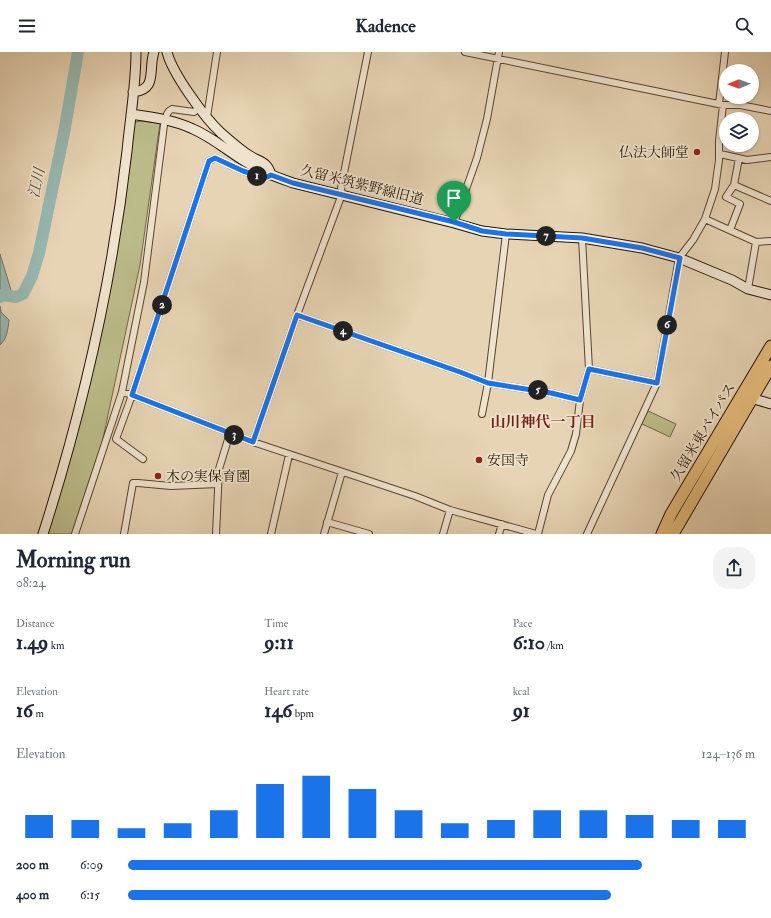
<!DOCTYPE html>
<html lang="en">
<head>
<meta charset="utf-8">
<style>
	body { margin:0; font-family:"IM FELL Double Pica","Noto Serif JP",serif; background:#f2f2f3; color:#1f2937; height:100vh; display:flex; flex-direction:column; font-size:15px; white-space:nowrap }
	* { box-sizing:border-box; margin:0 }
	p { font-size:13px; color:#747a83 }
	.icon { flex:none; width:22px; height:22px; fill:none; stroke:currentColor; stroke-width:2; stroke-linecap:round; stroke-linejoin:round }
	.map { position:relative; height:482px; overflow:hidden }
	.side { display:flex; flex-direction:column; background:#fff; flex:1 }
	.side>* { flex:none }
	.needle { width:26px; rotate:269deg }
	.fabs { position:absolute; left:719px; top:12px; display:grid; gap:8px }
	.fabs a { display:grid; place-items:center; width:40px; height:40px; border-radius:50%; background:#fff; box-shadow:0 1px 3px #0004; font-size:20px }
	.pin { position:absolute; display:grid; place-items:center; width:34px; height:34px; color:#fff; margin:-41px -17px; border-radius:50% 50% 50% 0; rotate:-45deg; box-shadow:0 0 4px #0007 }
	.pin .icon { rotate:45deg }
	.km { position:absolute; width:20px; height:20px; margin:-10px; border-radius:50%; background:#222; color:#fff; font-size:11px; line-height:20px; text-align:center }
	.round { display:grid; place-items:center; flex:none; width:42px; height:42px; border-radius:16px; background:#f2f2f3 }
	.headline { display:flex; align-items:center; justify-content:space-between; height:68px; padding:0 16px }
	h1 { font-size:22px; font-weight:700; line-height:30px }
	.figures { display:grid; grid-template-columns:repeat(3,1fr); gap:6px; height:68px; padding:4px 16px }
	.figures div { display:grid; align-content:center }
	.figures b { font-size:20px; font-weight:700 }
	.figures small { font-size:11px; font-weight:400 }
	.figures p { font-size:11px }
	.chart { height:112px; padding:8px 16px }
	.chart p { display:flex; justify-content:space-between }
	.chart svg { width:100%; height:72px; margin-top:4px; stroke:#1a73e8; stroke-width:6 }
	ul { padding:0 16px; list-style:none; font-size:13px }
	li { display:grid; grid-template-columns:64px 48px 1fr; align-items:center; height:30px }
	li i { height:10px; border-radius:5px; background:#1a73e8 }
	header { display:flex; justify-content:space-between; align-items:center; height:52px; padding:0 16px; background:#fff; font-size:18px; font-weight:700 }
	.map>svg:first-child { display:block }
</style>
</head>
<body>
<header><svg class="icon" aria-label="menu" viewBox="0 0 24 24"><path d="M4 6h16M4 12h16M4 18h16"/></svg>Kadence<svg class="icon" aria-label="search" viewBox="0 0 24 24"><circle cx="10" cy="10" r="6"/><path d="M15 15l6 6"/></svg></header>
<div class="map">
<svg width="771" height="482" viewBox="0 0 771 482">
	<rect width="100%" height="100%" fill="#e7d4b4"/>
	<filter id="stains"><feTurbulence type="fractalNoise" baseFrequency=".005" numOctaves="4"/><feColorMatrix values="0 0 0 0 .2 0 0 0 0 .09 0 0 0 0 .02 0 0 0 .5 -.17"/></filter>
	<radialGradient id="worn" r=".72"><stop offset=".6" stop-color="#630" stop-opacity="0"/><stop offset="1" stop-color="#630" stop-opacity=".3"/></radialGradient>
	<path fill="#bbbb89" stroke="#726844" d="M 140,69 L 160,71 L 140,213 L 102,391 L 72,482 L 46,482 C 71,404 94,326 108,245 C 118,188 124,129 132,71 Z
		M 646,358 L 676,372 L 670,385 L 640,371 Z"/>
	<path fill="#97b8b1" stroke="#6b776a" d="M 0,202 L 11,238 L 0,250 Z
		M 0,254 L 1,260 L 9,268 C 8,277 7,287 0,293 Z"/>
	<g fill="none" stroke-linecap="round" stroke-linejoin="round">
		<path stroke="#97b8b1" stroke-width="12" d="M 0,245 L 2,243 L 16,245 L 23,242 L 32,224 L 39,201 L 64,81 L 78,0"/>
		<g stroke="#58452d" stroke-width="8">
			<path id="street" d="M 465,0 L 723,53 L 740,53 L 771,59
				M 719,52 L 725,0
				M 167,62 L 169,59 L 172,57 L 194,60 L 200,55
				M 207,65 L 217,0
				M 720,102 L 747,108 L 771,105
				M 734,133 L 739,106
				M 705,167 L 756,190 L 771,189
				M 454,171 L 477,106 L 487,67 L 499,0
				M 730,178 L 740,152 L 726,145 L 734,133 L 771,149
				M 748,237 L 756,190
				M 297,263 L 460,320 L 488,331 L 551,341 L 580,348
				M 589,317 L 657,331
				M 122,340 L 144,230 L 164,73
				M 482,362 L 488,331 L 506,182
				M 253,390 L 297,263 L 342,142 L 341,136 L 368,0
				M 143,407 L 116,387 L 132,343 L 209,109 L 215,106 L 243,119 L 265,126 L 271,123
				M 327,470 L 369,482
				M 75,482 L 122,340 L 132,343 L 253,390 L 415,444 L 450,458
				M 124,482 L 133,431 L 138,431 L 171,434 L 218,432
				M 216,482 L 219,417 L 230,381
				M 271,482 L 289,403
				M 324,482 L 342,420
				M 443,482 L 450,458 L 536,482
				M 499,482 L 502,472
				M 538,482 L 548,443 L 571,399 L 576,382 L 580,348 L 589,317 L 582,186
				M 587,482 L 657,331 L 679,206 L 693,188 L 705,167 L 715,137 L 719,108 L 719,89 L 723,53"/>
		</g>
		<g stroke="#281500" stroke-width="11">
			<path id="secondary" d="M 167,0 C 172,21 204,65 221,81 C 229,88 238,96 247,102 C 258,110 267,108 271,123
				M 133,40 C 158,38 148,17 154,0
				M 131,62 C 152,65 174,68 193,77 C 214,86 231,102 251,113 C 264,121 279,126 293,131 L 454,171 L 482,179 L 506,182 L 582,186 L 642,196 L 679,206 L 732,228 L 748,237 L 771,243
				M 751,346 L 771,352
				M 43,482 C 83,357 112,230 127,99 C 130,67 136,33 136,0"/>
		</g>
		<g stroke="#281500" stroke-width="13">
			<path id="highway" d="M 662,482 L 671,462 L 771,294
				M 673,482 L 771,314"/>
		</g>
		<use href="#street" stroke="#efe3ce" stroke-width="6"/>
		<use href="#secondary" stroke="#efe3ce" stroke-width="9"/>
		<use href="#highway" stroke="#e4ba7a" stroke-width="11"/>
	</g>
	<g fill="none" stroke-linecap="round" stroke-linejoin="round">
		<g stroke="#fff" stroke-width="8">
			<path id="route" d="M 215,106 L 243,119 L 265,126 L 271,123 L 293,131 L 454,170 L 482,179 L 506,182 L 582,186 L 642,196 L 680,206 L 657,331 L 589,317 L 580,348 L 551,341 L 488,331 L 460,320 L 297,263 L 253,390 L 132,343 L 209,109 Z"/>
		</g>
		<use href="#route" stroke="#1a73e8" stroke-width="5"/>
	</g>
	<g fill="#8f2418" stroke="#efe3ce" stroke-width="1.5">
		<circle cx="697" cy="100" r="4"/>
		<circle cx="479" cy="408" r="4"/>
		<circle cx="158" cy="424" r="4"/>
	</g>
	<g text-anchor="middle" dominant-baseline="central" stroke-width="3.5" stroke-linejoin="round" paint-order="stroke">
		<g font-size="14" fill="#281500" stroke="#efe3ce" text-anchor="start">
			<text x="689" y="100" text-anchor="end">仏法大師堂</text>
			<text x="487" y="408">安国寺</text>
			<text x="166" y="424">木の実保育園</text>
		</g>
		<g font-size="14" fill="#281500" stroke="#efe3ce">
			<text transform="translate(362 133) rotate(14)">久留米筑紫野線旧道</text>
			<text transform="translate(703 380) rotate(-59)">久留米東バイパス</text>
		</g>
		<g font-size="15" font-style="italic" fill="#4f4e3e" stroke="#efe3ce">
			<text transform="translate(37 131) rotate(-78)">江川</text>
		</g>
		<g font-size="15" font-weight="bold" fill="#7a1f14" stroke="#efe3ce">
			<text x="543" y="370">山川神代一丁目</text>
		</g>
	</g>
	<rect width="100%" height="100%" filter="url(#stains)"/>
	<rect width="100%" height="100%" fill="url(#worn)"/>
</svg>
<div class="fabs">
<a><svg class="needle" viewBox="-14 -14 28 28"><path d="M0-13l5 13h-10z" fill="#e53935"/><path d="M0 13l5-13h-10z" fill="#747a83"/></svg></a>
<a><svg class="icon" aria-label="layers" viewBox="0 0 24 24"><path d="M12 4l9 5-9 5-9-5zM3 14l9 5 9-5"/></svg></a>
</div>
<div class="pin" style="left:454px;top:170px;background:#1e9e55"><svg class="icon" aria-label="arrive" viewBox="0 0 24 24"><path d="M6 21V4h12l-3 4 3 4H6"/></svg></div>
<b class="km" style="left:257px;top:124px">1</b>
<b class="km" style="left:162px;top:253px">2</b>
<b class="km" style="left:234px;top:383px">3</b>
<b class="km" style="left:343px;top:279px">4</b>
<b class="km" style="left:538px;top:338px">5</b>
<b class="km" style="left:667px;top:273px">6</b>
<b class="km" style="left:546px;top:184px">7</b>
</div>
<section class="side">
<div class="headline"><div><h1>Morning run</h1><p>08:24</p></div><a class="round"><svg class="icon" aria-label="share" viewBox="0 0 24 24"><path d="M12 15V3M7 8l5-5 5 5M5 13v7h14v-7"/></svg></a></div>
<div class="figures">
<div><p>Distance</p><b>1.49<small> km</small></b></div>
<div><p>Time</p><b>9:11</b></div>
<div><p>Pace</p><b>6:10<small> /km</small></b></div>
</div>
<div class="figures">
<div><p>Elevation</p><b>16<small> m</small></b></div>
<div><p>Heart rate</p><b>146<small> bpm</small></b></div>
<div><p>kcal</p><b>91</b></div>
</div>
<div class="chart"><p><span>Elevation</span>124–136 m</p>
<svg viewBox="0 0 160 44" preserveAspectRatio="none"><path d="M5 44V30M15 44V33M25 44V38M35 44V35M45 44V27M55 44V11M65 44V6M75 44V14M85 44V27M95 44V35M105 44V33M115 44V27M125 44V27M135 44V30M145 44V33M155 44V33"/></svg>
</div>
<ul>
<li><b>200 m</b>6:09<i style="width:82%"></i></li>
<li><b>400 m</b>6:15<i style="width:77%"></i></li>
</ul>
</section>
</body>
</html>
